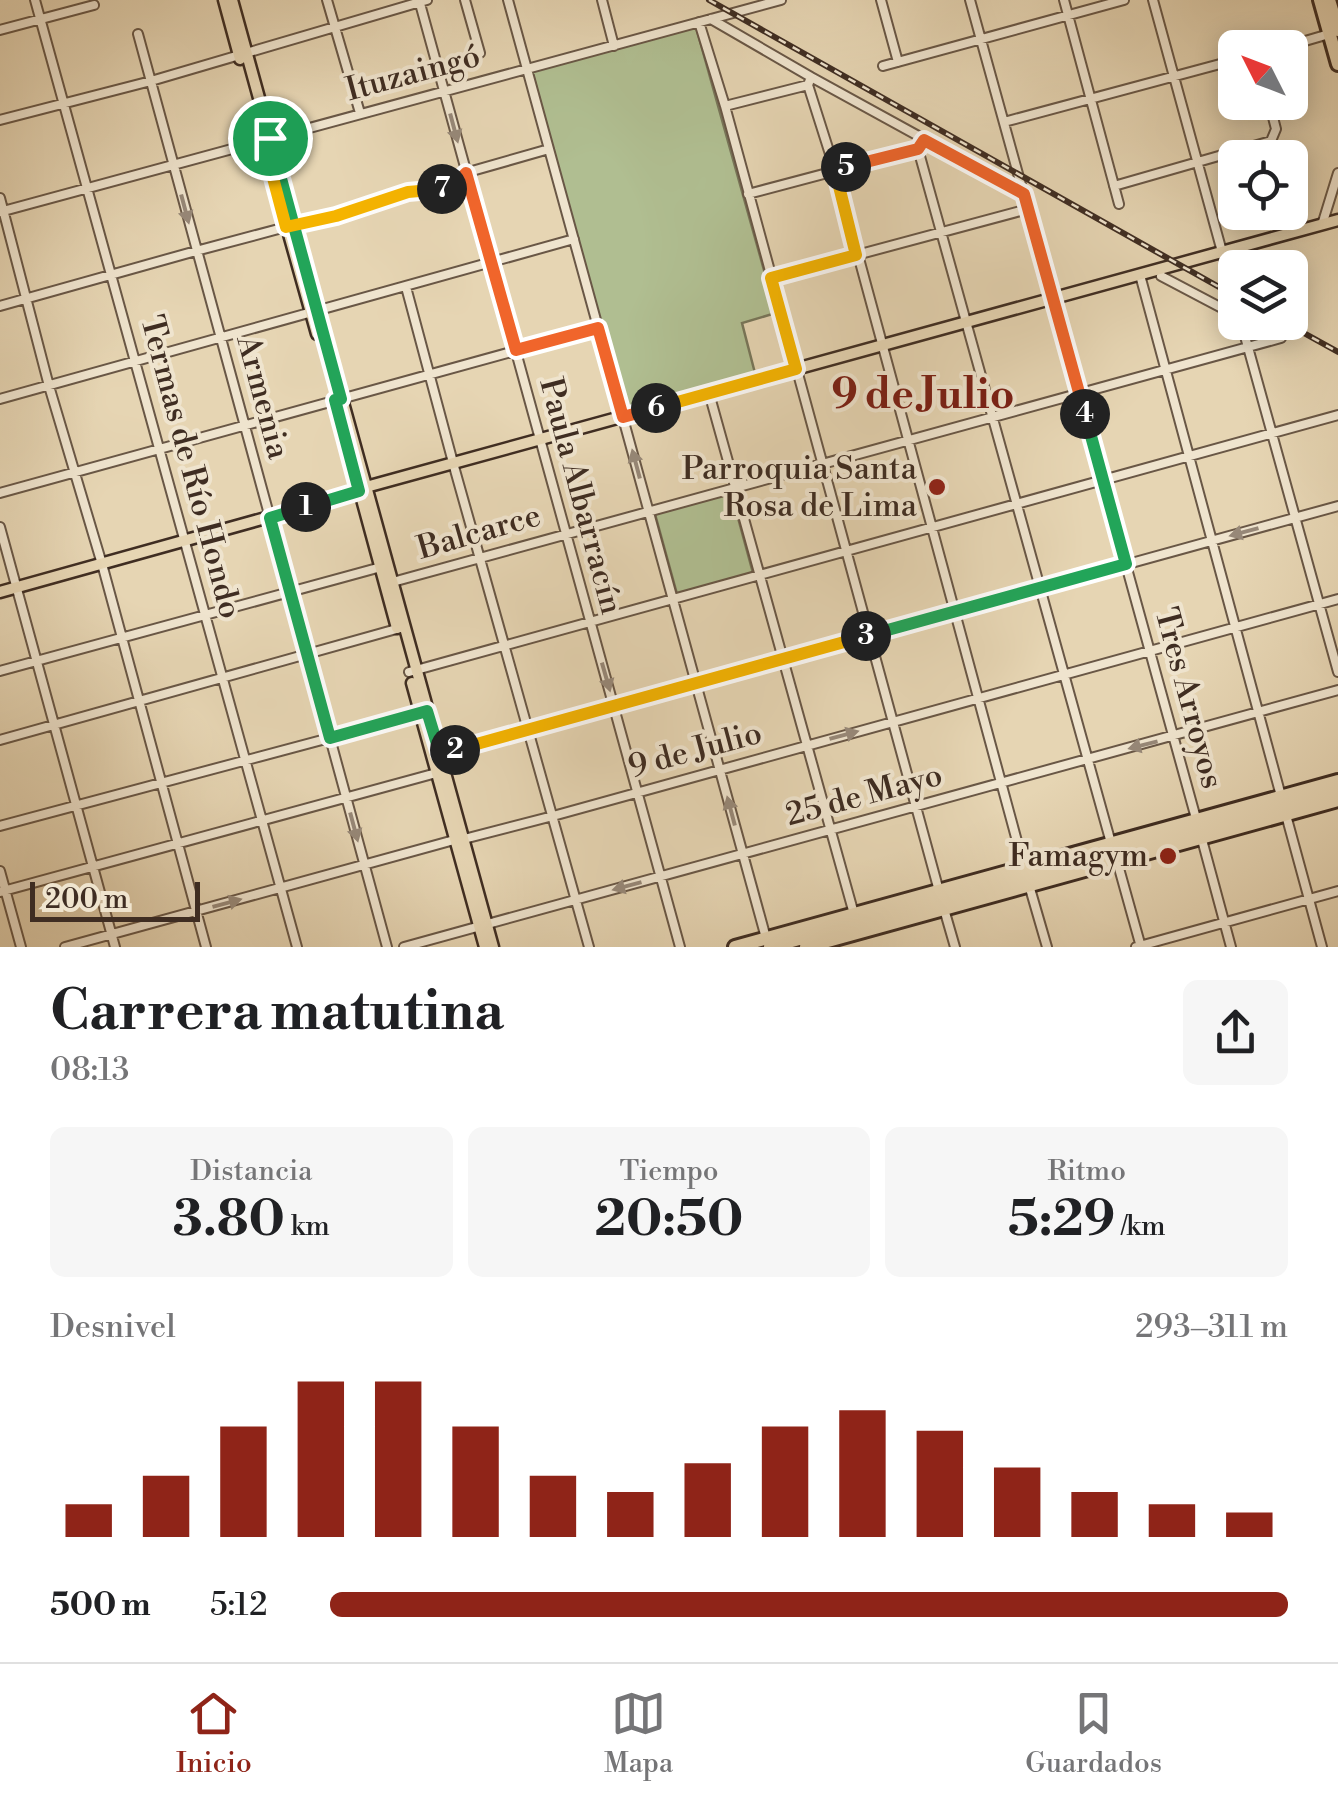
<!DOCTYPE html>
<html lang="es">
<head>
<meta charset="utf-8">
<style>
	body { margin:0; font-family:"Libre Bodoni",serif; background:#f6f6f6; color:#202124; height:100vh; display:flex; flex-direction:column; font-size:38px; white-space:nowrap }
	* { box-sizing:border-box; margin:0 }
	p { font-size:32px; color:#757577 }
	.icon { flex:none; width:55px; height:55px; fill:none; stroke:currentColor; stroke-width:2; stroke-linecap:round; stroke-linejoin:round }
	.map { position:relative; height:947px; overflow:hidden }
	.side { display:flex; flex-direction:column; background:#fff; flex:1 }
	.side>* { flex:none }
	.needle { width:65px; rotate:312deg }
	.controls { position:absolute; left:1218px; top:30px; display:grid; gap:20px }
	.controls a { display:grid; place-items:center; width:90px; height:90px; border-radius:15px; background:#fff; box-shadow:0 5px 25px #0003; font-size:50px }
	.scale { position:absolute; left:30px; bottom:25px; width:170px; box-sizing:border-box; padding-left:10px; border:5px solid #3f2d22; border-top:0; font-size:28px; line-height:35px; white-space:nowrap; color:#3f2d22; -webkit-text-stroke:8px #efe4ce; paint-order:stroke }
	.pin { position:absolute; display:grid; place-items:center; width:85px; height:85px; color:#fff; margin:-42px; border:5px solid #fff; border-radius:50%; box-shadow:0 2px 10px #0007 }
	.km { position:absolute; width:50px; height:50px; margin:-25px; border-radius:50%; background:#222; color:#fff; font-size:28px; line-height:50px; text-align:center }
	.round { display:grid; place-items:center; flex:none; width:105px; height:105px; border-radius:15px; background:#f6f6f6 }
	.head { display:flex; align-items:center; justify-content:space-between; height:170px; padding:0 50px }
	h1 { font-size:55px; font-weight:700; line-height:75px }
	.stats { display:grid; grid-template-columns:repeat(3,1fr); gap:15px; height:170px; padding:10px 50px }
	.stats div { display:grid; align-content:center; border-radius:15px; background:#f6f6f6; text-align:center }
	.stats b { font-size:50px; font-weight:700 }
	.stats small { font-size:28px; font-weight:400 }
	.stats p { font-size:28px }
	.chart { height:280px; padding:20px 50px }
	.chart p { display:flex; justify-content:space-between }
	.chart svg { width:100%; height:180px; margin-top:10px; stroke:#8f2418; stroke-width:6 }
	ul { padding:0 50px; list-style:none; font-size:32px }
	li { display:grid; grid-template-columns:160px 120px 1fr; align-items:center; height:75px }
	li i { height:25px; border-radius:12px; background:#8f2418 }
	.dock { display:flex; justify-content:space-around; align-items:center; height:140px; border-top:2px solid #e0e0e0; background:#fff; font-size:28px; color:#757577 }
	.dock a { display:grid; justify-items:center; gap:5px }
	.dock .current { color:#8f2418 }
	.map>svg:first-child { display:block }
</style>
</head>
<body>
<div class="map">
<svg width="1338" height="947" viewBox="0 0 1338 947">
	<rect width="100%" height="100%" fill="#e6d5b3"/>
	<filter id="stains"><feTurbulence type="fractalNoise" baseFrequency=".002" numOctaves="4"/><feColorMatrix values="0 0 0 0 .2 0 0 0 0 .09 0 0 0 0 .02 0 0 0 .5 -.17"/></filter>
	<radialGradient id="worn" r=".72"><stop offset=".6" stop-color="#630" stop-opacity="0"/><stop offset="1" stop-color="#630" stop-opacity=".3"/></radialGradient>
	<path fill="#b0be91" stroke="#78765a" stroke-width="2.5" d="M 696,27 L 776,313 L 742,323 L 756,377 L 627,412 L 623,407 L 532,71 Z
		M 731,492 L 753,573 L 677,594 L 655,514 Z"/>
	<g fill="none" stroke-linecap="round" stroke-linejoin="round">
		<g stroke="#695746" stroke-width="12">
			<path id="minor" d="M 35,0 L 297,947
				M 327,0 L 360,113
				M 419,0 L 680,947
				M 465,0 L 480,53
				M 508,0 L 766,938
				M 602,0 L 614,46
				M 881,0 L 898,62
				M 970,0 L 1197,822
				M 1064,0 L 1119,204
				M 1153,0 L 1224,259
				M 711,19 L 811,77 L 1024,194
				M 699,22 L 725,106 L 939,891
				M 0,30 L 94,5
				M 138,34 L 387,947
				M 1281,48 L 1329,34
				M 883,66 L 1124,0
				M 811,77 L 808,85 L 835,170 L 1024,867
				M 725,106 L 808,85
				M 0,120 L 151,81 L 427,0
				M 1004,122 L 1235,60
				M 918,149 L 1111,843
				M 1114,186 L 1271,141 L 1276,129 L 1269,102
				M 748,194 L 918,149 L 921,145
				M 0,198 L 49,386 L 102,564 L 206,947
				M 0,212 L 781,0
				M 1322,225 L 1338,173
				M 1140,275 L 1281,796
				M 1161,276 L 1235,315
				M 771,278 L 1028,209
				M 406,287 L 455,470 L 589,947
				M 0,306 L 196,251 L 286,227 L 307,224 L 408,192 L 448,188 L 472,171 L 549,149
				M 1241,322 L 1338,672
				M 709,393 L 854,914
				M 0,399 L 574,239
				M 0,493 L 598,328
				M 0,527 L 115,947
				M 389,583 L 1281,338
				M 0,671 L 381,567
				M 409,672 L 1338,415
				M 0,740 L 400,628
				M 436,755 L 1338,506
				M 1286,815 L 1322,947
				M 0,826 L 423,713
				M 1201,836 L 1231,947
				M 1117,861 L 1141,947
				M 0,871 L 21,947
				M 1029,885 L 1047,947
				M 0,892 L 440,772
				M 944,909 L 955,947
				M 65,947 L 454,840 L 464,839 L 553,816 L 1338,599
				M 404,947 L 1338,690
				M 1136,947 L 1338,891"/>
		</g>
		<g stroke="#3f2d22" stroke-width="15">
			<path id="major" d="M 224,0 L 240,59
				M 232,0 L 493,947
				M 266,152 L 317,334
				M 341,422 L 397,628
				M 0,592 L 355,493 L 366,487 L 1338,220
				M 412,683 L 485,947"/>
		</g>
		<g stroke="#3f2d22" stroke-width="18">
			<path id="highway" d="M 1320,0 L 1338,64
				M 1329,0 L 1338,30
				M 735,947 L 1338,781
				M 770,947 L 1338,790
				M 806,947 L 1338,800"/>
		</g>
		<use href="#minor" stroke="#efe4ce" stroke-width="8"/>
		<use href="#major" stroke="#e6d5b3" stroke-width="10"/>
		<use href="#highway" stroke="#e6d5b3" stroke-width="12"/>
		<g stroke="#3f2d22" stroke-width="6">
			<path id="rail" d="M 709,0 L 1235,296
				M 1284,322 L 1338,352"/>
		</g>
		<use href="#rail" stroke="#efe4ce" stroke-width="2.5" stroke-dasharray="8" stroke-linecap="butt"/>
	</g>
	<defs><path id="oneway-solid" d="M-6-.8H1V-3.2L6.5 0L1 3.2V.8H-6Z" transform="scale(2.5)"/></defs>
	<g fill="#978878">
		<use href="#oneway-solid" transform="translate(454 128) rotate(75)"/>
		<use href="#oneway-solid" transform="translate(185 209) rotate(75)"/>
		<use href="#oneway-solid" transform="translate(636 464) rotate(-105)"/>
		<use href="#oneway-solid" transform="translate(1244 532) rotate(165)"/>
		<use href="#oneway-solid" transform="translate(606 677) rotate(74)"/>
		<use href="#oneway-solid" transform="translate(844 735) rotate(-15)"/>
		<use href="#oneway-solid" transform="translate(1143 745) rotate(166)"/>
		<use href="#oneway-solid" transform="translate(731 811) rotate(-105)"/>
		<use href="#oneway-solid" transform="translate(354 827) rotate(75)"/>
		<use href="#oneway-solid" transform="translate(627 886) rotate(165)"/>
		<use href="#oneway-solid" transform="translate(227 903) rotate(-15)"/>
	</g>
	<g fill="none" stroke-linecap="round" stroke-linejoin="round">
		<g stroke="#fff" stroke-width="20">
			<path id="split-1" d="M 270,138 L 341,399 L 335,400 L 359,491 L 306,507"/>
		</g>
		<g stroke="#fff" stroke-width="20">
			<path id="split-2" d="M 306,507 L 270,518 L 330,738 L 427,711 L 440,754 L 455,750"/>
		</g>
		<g stroke="#fff" stroke-width="20">
			<path id="split-3" d="M 455,750 L 866,636"/>
		</g>
		<g stroke="#fff" stroke-width="20">
			<path id="split-4" d="M 866,636 L 1126,564 L 1085,414"/>
		</g>
		<g stroke="#fff" stroke-width="20">
			<path id="split-5" d="M 846,167 L 918,149 L 924,140 L 1024,194 L 1085,414"/>
		</g>
		<g stroke="#fff" stroke-width="20">
			<path id="split-6" d="M 656,408 L 796,369 L 771,278 L 856,255 L 835,170 L 846,167"/>
		</g>
		<g stroke="#fff" stroke-width="20">
			<path id="split-7" d="M 442,189 L 455,185 L 466,173 L 516,350 L 598,328 L 623,417 L 656,408"/>
		</g>
		<g stroke="#fff" stroke-width="20">
			<path id="split-8" d="M 270,138 L 263,140 L 286,227 L 336,216 L 408,192 L 442,189"/>
		</g>
		<use href="#split-1" stroke="#22a559" stroke-width="12"/>
		<use href="#split-2" stroke="#22a559" stroke-width="12"/>
		<use href="#split-3" stroke="#f5b400" stroke-width="12"/>
		<use href="#split-4" stroke="#22a559" stroke-width="12"/>
		<use href="#split-5" stroke="#f0652b" stroke-width="12"/>
		<use href="#split-6" stroke="#f5b400" stroke-width="12"/>
		<use href="#split-7" stroke="#f0652b" stroke-width="12"/>
		<use href="#split-8" stroke="#f5b400" stroke-width="12"/>
	</g>
	<g fill="#8f2418" stroke="#efe4ce" stroke-width="4">
		<circle cx="937" cy="487" r="10"/>
		<circle cx="1168" cy="856" r="10"/>
	</g>
	<g text-anchor="middle" dominant-baseline="central" stroke-width="8" stroke-linejoin="round" paint-order="stroke">
		<g font-size="32" fill="#3f2d22" stroke="#efe4ce">
			<text transform="translate(413 73) rotate(-15)">Ituzaingó</text>
			<text transform="translate(263 397) rotate(75)">Armenia</text>
			<text transform="translate(191 467) rotate(75)">Termas de Río Hondo</text>
			<text transform="translate(581 496) rotate(75)">Paula Albarracín</text>
			<text transform="translate(479 532) rotate(-16)">Balcarce</text>
			<text transform="translate(1189 698) rotate(75)">Tres Arroyos</text>
			<text transform="translate(695 750) rotate(-15)">9 de Julio</text>
			<text transform="translate(864 795) rotate(-15)">25 de Mayo</text>
		</g>
		<g font-size="32" fill="#3f2d22" stroke="#efe4ce" text-anchor="end">
			<text x="917" y="469">Parroquia Santa<tspan x="917" dy="37">Rosa de Lima</tspan></text>
			<text x="1148" y="856">Famagym</text>
		</g>
		<g font-size="42" font-weight="bold" fill="#7a1f14" stroke="#efe4ce">
			<text x="923" y="395">9 de Julio</text>
		</g>
	</g>
	<rect width="100%" height="100%" filter="url(#stains)"/>
	<rect width="100%" height="100%" fill="url(#worn)"/>
</svg>
<div class="controls">
<a><svg class="needle" viewBox="-14 -14 28 28"><path d="M0-13l5 13h-10z" fill="#e53935"/><path d="M0 13l5-13h-10z" fill="#757577"/></svg></a>
<a><svg class="icon" aria-label="locate" viewBox="0 0 24 24"><circle cx="12" cy="12" r="6"/><path d="M12 2v4M12 18v4M2 12h4M18 12h4"/></svg></a>
<a><svg class="icon" aria-label="layers" viewBox="0 0 24 24"><path d="M12 4l9 5-9 5-9-5zM3 14l9 5 9-5"/></svg></a>
</div>
<div class="scale">200 m</div>
<div class="pin" style="left:270px;top:138px;background:#1e9e55"><svg class="icon" aria-label="arrive" viewBox="0 0 24 24"><path d="M6 21V4h12l-3 4 3 4H6"/></svg></div>
<b class="km" style="left:306px;top:507px">1</b>
<b class="km" style="left:455px;top:750px">2</b>
<b class="km" style="left:866px;top:636px">3</b>
<b class="km" style="left:1085px;top:414px">4</b>
<b class="km" style="left:846px;top:167px">5</b>
<b class="km" style="left:656px;top:408px">6</b>
<b class="km" style="left:442px;top:189px">7</b>
</div>
<section class="side">
<div class="head"><div><h1>Carrera matutina</h1><p>08:13</p></div><a class="round"><svg class="icon" aria-label="share" viewBox="0 0 24 24"><path d="M12 15V3M7 8l5-5 5 5M5 13v7h14v-7"/></svg></a></div>
<div class="stats">
<div><p>Distancia</p><b>3.80<small> km</small></b></div>
<div><p>Tiempo</p><b>20:50</b></div>
<div><p>Ritmo</p><b>5:29<small> /km</small></b></div>
</div>
<div class="chart"><p><span>Desnivel</span>293–311 m</p>
<svg viewBox="0 0 160 44" preserveAspectRatio="none"><path d="M5 44V36M15 44V29M25 44V17M35 44V6M45 44V6M55 44V17M65 44V29M75 44V33M85 44V26M95 44V17M105 44V13M115 44V18M125 44V27M135 44V33M145 44V36M155 44V38"/></svg>
</div>
<ul>
<li><b>500 m</b>5:12<i style="width:100%"></i></li>
</ul>
</section>
<nav class="dock">
<a class="current"><svg class="icon" aria-label="home" viewBox="0 0 24 24"><path d="M3 11l9-7 9 7M6 9v11h12V9"/></svg>Inicio</a>
<a><svg class="icon" aria-label="map" viewBox="0 0 24 24"><path d="M3 6l6-2 6 2 6-2v14l-6 2-6-2-6 2zM9 4v14M15 6v14"/></svg>Mapa</a>
<a><svg class="icon" aria-label="saved" viewBox="0 0 24 24"><path d="M7 4h10v16l-5-4-5 4z"/></svg>Guardados</a>
</nav>
</body>
</html>
